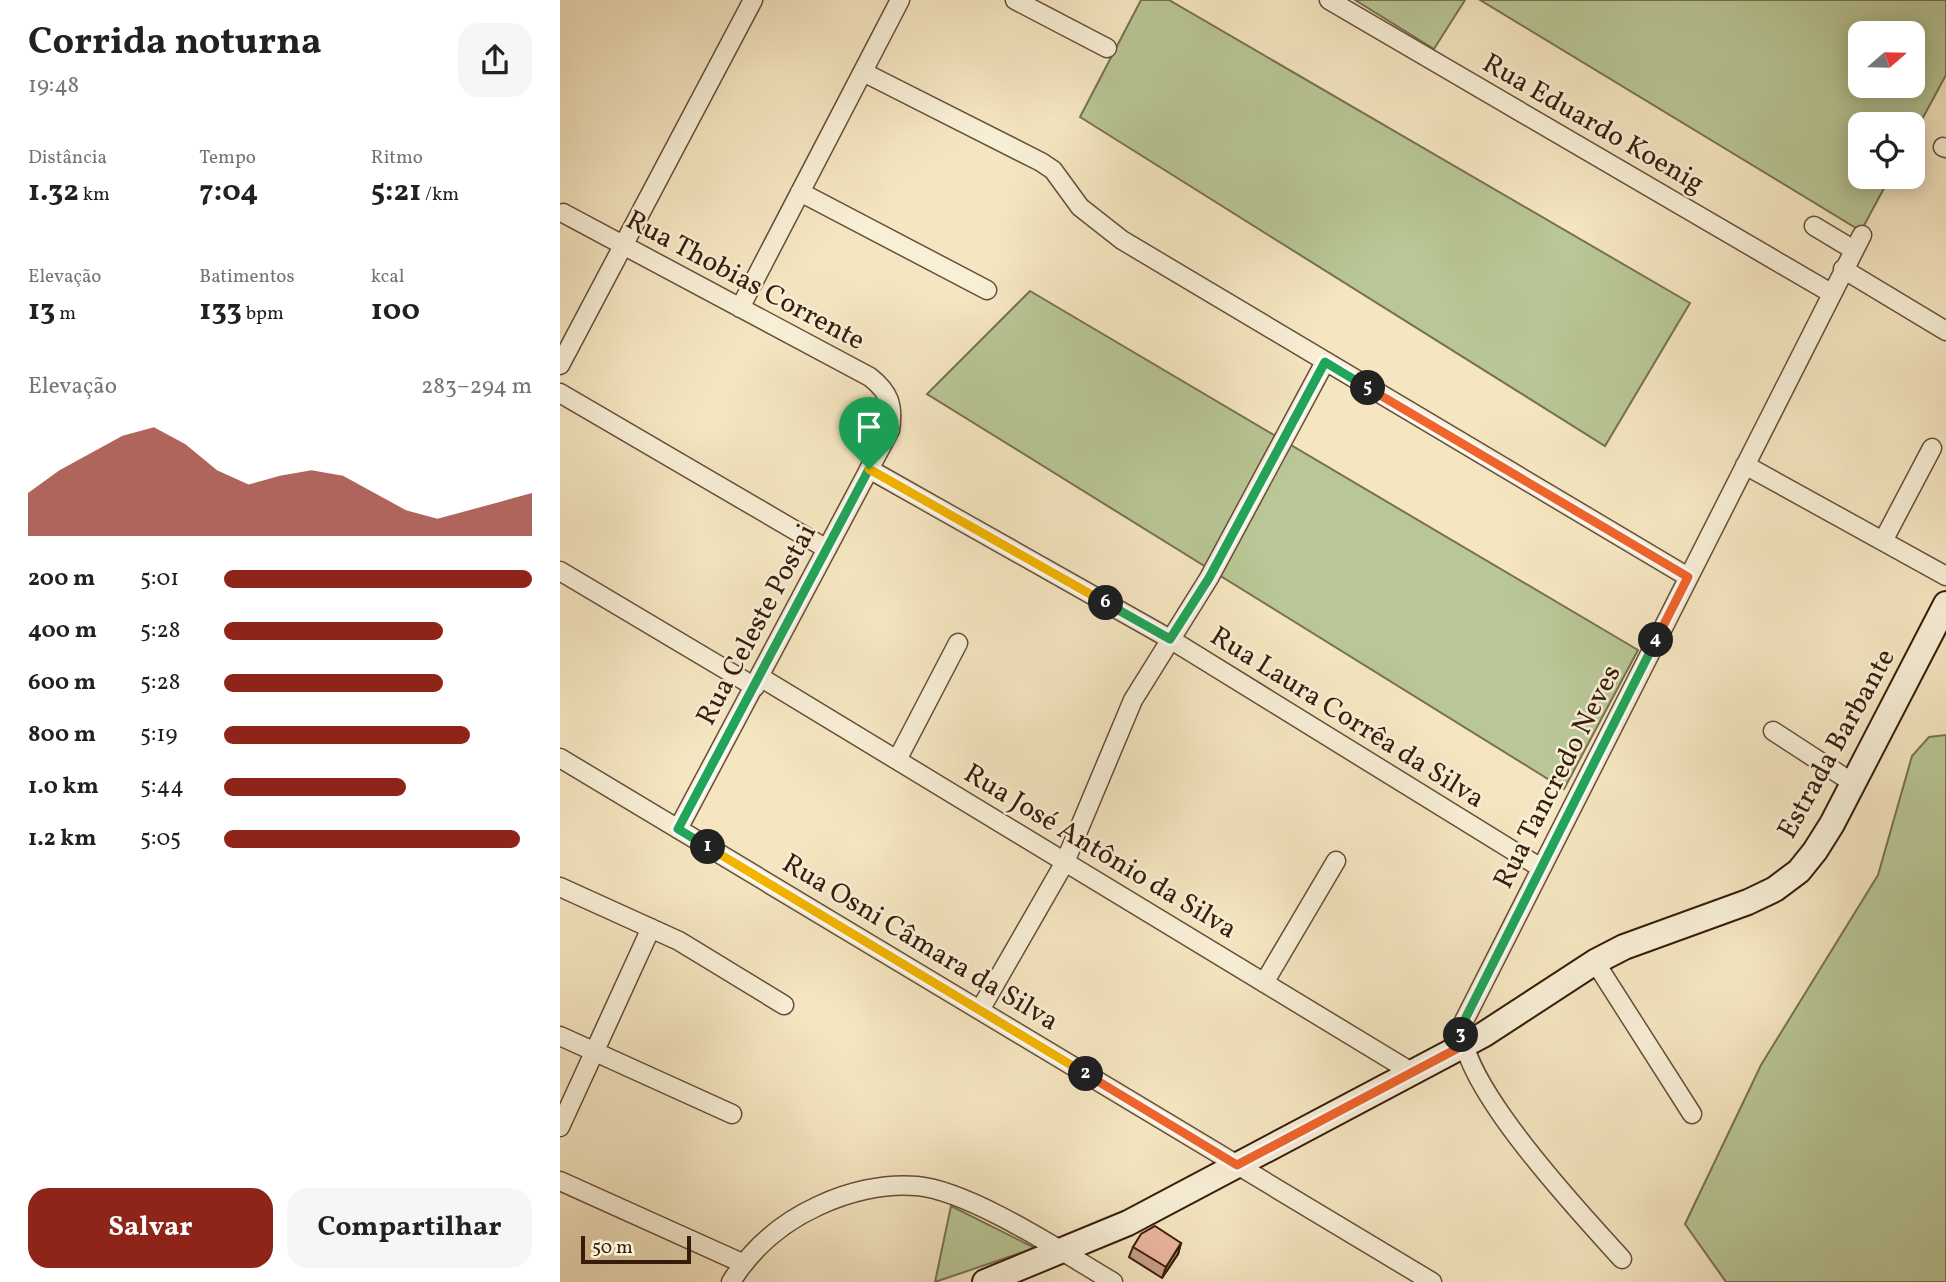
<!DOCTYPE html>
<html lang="pt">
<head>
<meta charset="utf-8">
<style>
	body { margin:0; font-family:Vollkorn,serif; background:#f6f6f6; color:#202124; height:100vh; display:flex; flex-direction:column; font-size:26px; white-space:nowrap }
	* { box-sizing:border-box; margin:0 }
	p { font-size:23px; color:#757577 }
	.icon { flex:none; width:38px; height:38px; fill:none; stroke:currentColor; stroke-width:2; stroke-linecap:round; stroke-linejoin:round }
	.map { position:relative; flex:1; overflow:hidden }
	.side { display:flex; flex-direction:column; background:#fff; width:560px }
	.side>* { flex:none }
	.needle { width:46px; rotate:70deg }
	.buttons { position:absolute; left:1288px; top:21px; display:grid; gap:14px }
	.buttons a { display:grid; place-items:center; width:77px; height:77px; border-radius:14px; background:#fff; box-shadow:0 4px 18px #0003; font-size:35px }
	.scale { position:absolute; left:21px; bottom:18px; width:110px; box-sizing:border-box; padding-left:7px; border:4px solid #381c0a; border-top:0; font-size:19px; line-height:24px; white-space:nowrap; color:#381c0a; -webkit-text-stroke:5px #f8efd7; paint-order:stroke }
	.pin { position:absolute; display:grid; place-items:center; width:60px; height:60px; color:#fff; margin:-72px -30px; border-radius:50% 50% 50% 0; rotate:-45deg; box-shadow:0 0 7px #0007 }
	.pin .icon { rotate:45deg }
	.km { position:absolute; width:35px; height:35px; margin:-18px; border-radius:50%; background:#222; color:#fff; font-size:19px; line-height:35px; text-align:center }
	.round { display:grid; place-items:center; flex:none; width:74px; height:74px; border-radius:21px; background:#f6f6f6 }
	.headline { display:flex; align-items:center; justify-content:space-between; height:119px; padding:0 28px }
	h1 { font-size:38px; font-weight:700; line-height:52px }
	.metrics { display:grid; grid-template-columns:repeat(3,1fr); gap:10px; height:119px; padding:7px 28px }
	.metrics div { display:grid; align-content:center }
	.metrics b { font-size:30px; font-weight:700 }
	.metrics small { font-size:19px; font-weight:400 }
	.metrics p { font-size:19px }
	.chart { height:196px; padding:14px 28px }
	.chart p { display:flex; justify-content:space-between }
	.chart svg { width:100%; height:126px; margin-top:7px; fill:#8f2418; opacity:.7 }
	.button { display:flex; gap:14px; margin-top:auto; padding:14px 28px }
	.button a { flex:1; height:80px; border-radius:21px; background:#8f2418; color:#fff; font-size:28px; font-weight:700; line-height:80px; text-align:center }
	.button a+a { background:#f6f6f6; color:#202124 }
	ul { padding:0 28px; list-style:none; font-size:23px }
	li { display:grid; grid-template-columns:112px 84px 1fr; align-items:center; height:52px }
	li i { height:18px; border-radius:9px; background:#8f2418 }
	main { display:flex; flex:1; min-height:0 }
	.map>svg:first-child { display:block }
</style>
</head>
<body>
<main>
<section class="side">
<div class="headline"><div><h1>Corrida noturna</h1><p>19:48</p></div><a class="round"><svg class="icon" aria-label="share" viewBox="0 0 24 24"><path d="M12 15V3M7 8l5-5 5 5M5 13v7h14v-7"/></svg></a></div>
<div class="metrics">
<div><p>Distância</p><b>1.32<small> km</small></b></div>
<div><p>Tempo</p><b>7:04</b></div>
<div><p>Ritmo</p><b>5:21<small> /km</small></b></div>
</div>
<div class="metrics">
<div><p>Elevação</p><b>13<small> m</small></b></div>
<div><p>Batimentos</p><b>133<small> bpm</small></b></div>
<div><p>kcal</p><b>100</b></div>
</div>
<div class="chart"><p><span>Elevação</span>283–294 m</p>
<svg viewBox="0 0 160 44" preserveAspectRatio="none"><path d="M0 44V29L10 21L20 15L30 9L40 6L50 12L60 21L70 26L80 23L90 21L100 23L110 29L120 35L130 38L140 35L150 32L160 29V44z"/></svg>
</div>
<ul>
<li><b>200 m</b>5:01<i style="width:100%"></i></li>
<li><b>400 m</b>5:28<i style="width:71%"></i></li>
<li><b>600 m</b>5:28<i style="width:71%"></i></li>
<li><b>800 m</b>5:19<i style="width:80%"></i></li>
<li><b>1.0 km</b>5:44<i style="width:59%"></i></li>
<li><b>1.2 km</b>5:05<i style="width:96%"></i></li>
</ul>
<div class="button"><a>Salvar</a><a>Compartilhar</a></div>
</section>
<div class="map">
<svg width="1386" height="1282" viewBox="0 0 1386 1282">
	<rect width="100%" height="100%" fill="#f5e6c1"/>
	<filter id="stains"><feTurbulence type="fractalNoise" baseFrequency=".00286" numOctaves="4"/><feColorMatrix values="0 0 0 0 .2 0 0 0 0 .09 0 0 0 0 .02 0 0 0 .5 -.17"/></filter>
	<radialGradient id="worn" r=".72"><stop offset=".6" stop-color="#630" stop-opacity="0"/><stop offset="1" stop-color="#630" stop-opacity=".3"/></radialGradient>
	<path fill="#b9c695" stroke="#787150" stroke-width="2" fill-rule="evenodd" d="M 581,0 L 609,0 L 1130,303 L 1045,446 L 520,117 Z
		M 795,0 L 905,0 L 874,49 Z
		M 920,0 L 1386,0 L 1386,75 L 1353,136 L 1353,124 L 1300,124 L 1300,177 L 1330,177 L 1301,231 ZM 1300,33 L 1353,33 L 1353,86 L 1300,86 Z
		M 470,291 L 1078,650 L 1004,789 L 367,394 Z
		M 1386,735 L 1386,1282 L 1166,1282 L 1125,1224 L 1201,1065 L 1318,875 L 1352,756 L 1369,737 Z
		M 391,1206 L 475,1248 L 375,1282 Z"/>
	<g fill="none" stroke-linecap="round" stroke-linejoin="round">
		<g stroke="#674e38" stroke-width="21">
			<path id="minor" d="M 455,0 L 547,48
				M 769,0 L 1271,293
				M 303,72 L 481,162 L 493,170 L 520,207 L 562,240 L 1128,577
				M 1383,147 L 1386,148
				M 240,192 L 427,290
				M 3,213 L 310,377 C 329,392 334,405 330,430 L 118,829
				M 1254,226 L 1294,250
				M 1283,269 L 1386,331
				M 180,308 L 340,0
				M 0,365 L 193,0
				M 0,393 L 267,549
				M 1185,465 L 1386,576
				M 309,469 L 610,639 L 981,868
				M 1323,541 L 1372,448
				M 0,571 L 195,687
				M 200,677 L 853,1073
				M 1213,731 L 1293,783
				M 0,758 L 872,1282
				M 337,760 L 398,643
				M 0,887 L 119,941 L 224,1005
				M 1035,962 L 1132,1114
				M 704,983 L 776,861
				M 420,1010 L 505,862 L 573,700 L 649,578 L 765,362
				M 0,1036 L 172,1114
				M 0,1127 L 91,928
				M 0,1181 L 182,1263
				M 1062,1259 C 1024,1217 892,1077 903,1023 L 1302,235
				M 171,1282 C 192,1248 221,1223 258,1206 C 287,1192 324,1183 357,1186 C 411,1191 504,1253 553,1282"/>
		</g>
		<g stroke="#381c0a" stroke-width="28">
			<path id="secondary" d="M 425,1282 L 568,1223 L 923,1035 L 1035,962 L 1064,947 L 1188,902 L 1215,889 L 1239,871 L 1255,851 L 1272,824 L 1386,604"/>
		</g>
		<use href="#minor" stroke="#f8efd7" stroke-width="18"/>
		<use href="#secondary" stroke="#f8efd7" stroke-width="24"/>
	</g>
	<path fill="#ca9d89" stroke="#381c0a" stroke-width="2" d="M 621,1243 L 618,1254 L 602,1278 L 569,1257 L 573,1247 Z"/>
	<path fill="#a47f6f" stroke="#381c0a" stroke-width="2" d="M 621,1243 L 618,1254 L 602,1278 L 606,1267 Z"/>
	<path fill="#ebb69f" stroke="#381c0a" stroke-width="2" d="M 595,1226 L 621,1243 L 606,1267 L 573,1247 L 581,1234 Z"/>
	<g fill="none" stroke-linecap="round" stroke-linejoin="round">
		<g stroke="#fff" stroke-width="14">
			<path id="split-1" d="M 148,847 L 118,829 L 309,469"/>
		</g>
		<g stroke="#fff" stroke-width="14">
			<path id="split-2" d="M 148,847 L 526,1074"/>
		</g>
		<g stroke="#fff" stroke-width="14">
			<path id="split-3" d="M 526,1074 L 677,1165 L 902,1046 L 901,1035"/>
		</g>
		<g stroke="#fff" stroke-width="14">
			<path id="split-4" d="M 901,1035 L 903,1023 L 1096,640"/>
		</g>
		<g stroke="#fff" stroke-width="14">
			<path id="split-5" d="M 808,388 L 1128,577 L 1096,640"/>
		</g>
		<g stroke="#fff" stroke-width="14">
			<path id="split-6" d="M 546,603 L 610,639 L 649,578 L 765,362 L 808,388"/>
		</g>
		<g stroke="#fff" stroke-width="14">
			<path id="split-7" d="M 309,469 L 546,603"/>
		</g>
		<use href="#split-1" stroke="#22a559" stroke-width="9"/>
		<use href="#split-2" stroke="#f5b400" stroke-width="9"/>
		<use href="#split-3" stroke="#f0652b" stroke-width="9"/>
		<use href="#split-4" stroke="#22a559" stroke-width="9"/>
		<use href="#split-5" stroke="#f0652b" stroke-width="9"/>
		<use href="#split-6" stroke="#22a559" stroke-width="9"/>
		<use href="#split-7" stroke="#f5b400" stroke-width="9"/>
	</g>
	<g text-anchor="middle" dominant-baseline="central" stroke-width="5" stroke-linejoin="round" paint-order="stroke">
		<g font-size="28" fill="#381c0a" stroke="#f8efd7">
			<text transform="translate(1033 124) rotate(30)">Rua Eduardo Koenig</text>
			<text transform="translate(185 281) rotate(28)">Rua Thobias Corrente</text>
			<text transform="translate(197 625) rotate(-62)">Rua Celeste Postai</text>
			<text transform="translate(787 718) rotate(32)">Rua Laura Corrêa da Silva</text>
			<text transform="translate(1277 744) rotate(-61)">Estrada Barbante</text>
			<text transform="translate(998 777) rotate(-63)">Rua Tancredo Neves</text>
			<text transform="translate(540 852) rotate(31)">Rua José Antônio da Silva</text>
			<text transform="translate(360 943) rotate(31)">Rua Osni Câmara da Silva</text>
		</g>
	</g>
	<rect width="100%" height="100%" filter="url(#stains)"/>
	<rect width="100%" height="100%" fill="url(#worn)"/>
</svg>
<div class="buttons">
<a><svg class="needle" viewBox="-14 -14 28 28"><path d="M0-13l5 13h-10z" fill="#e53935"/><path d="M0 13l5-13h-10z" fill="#757577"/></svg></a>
<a><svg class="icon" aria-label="locate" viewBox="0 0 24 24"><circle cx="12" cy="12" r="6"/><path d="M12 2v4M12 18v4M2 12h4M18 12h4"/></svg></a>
</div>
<div class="scale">50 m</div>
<div class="pin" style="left:309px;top:469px;background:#1e9e55"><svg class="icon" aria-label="arrive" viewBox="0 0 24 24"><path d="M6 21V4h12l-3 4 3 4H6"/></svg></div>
<b class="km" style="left:148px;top:847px">1</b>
<b class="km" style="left:526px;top:1074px">2</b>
<b class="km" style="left:901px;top:1035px">3</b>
<b class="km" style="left:1096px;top:640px">4</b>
<b class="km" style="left:808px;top:388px">5</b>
<b class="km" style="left:546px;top:603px">6</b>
</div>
</main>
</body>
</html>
